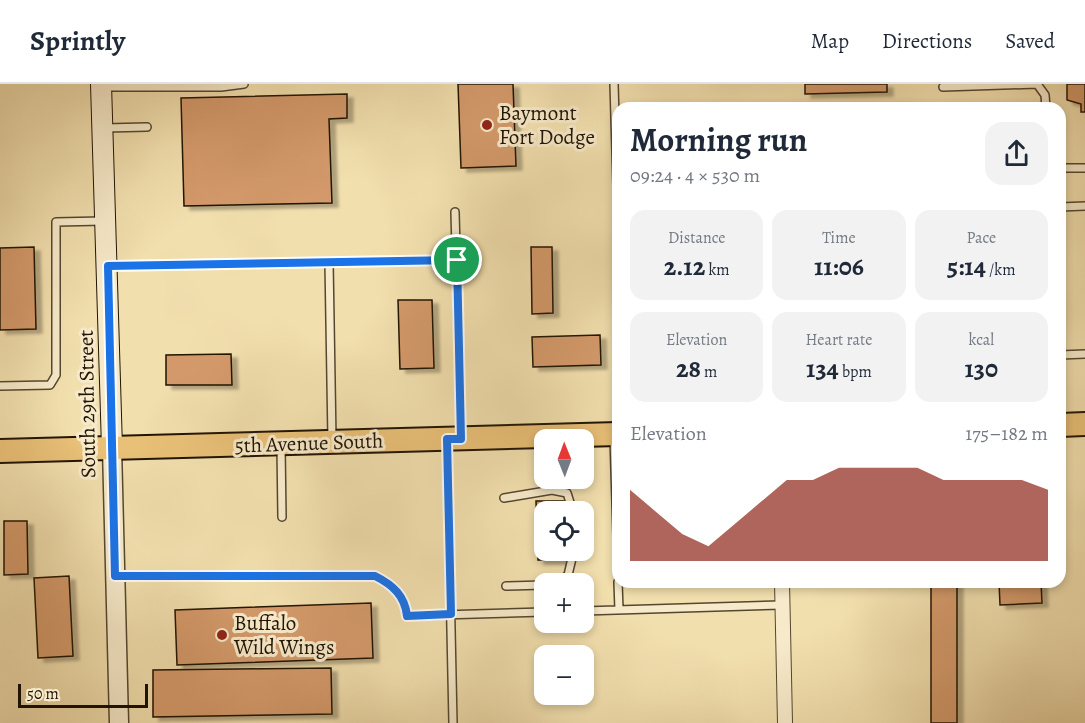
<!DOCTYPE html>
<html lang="en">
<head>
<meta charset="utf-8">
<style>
	body { margin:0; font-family:Alegreya,serif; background:#f2f2f3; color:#1f2937; height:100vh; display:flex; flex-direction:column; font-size:22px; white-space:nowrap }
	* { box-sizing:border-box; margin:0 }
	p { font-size:20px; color:#747a83 }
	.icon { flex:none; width:33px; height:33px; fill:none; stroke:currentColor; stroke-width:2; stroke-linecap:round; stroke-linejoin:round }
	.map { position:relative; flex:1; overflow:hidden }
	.panel { position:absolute; left:612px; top:18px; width:454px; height:486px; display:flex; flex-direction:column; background:#fff; border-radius:18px; box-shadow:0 3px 9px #0003 }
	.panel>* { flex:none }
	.needle { width:39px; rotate:359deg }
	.fabs { position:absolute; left:534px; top:345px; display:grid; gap:12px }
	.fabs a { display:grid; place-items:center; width:60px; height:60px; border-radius:12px; background:#fff; box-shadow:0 3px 9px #0003; font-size:30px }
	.scale { position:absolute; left:18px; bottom:15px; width:130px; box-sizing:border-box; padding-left:6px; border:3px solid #201405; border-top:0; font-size:16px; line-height:21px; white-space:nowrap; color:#201405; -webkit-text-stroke:4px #f7eaca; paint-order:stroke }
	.pin { position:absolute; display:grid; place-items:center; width:51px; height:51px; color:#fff; margin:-26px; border:3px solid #fff; border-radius:50%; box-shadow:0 2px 6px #0007 }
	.round { display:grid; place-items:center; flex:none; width:63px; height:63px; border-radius:18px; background:#f2f2f3 }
	.headline { display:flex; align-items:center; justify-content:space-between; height:102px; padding:0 18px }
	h1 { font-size:33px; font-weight:700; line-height:45px }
	.figures { display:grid; grid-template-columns:repeat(3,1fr); gap:9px; height:102px; padding:6px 18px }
	.figures div { display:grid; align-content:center; border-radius:15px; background:#f2f2f3; text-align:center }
	.figures b { font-size:26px; font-weight:700 }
	.figures small { font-size:16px; font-weight:400 }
	.figures p { font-size:16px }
	.chart { height:168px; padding:12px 18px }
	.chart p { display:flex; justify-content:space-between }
	.chart svg { width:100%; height:108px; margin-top:6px; fill:#8f2418; opacity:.7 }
	header { display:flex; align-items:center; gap:36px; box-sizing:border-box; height:84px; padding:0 30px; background:#fff; border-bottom:2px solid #e0e1e3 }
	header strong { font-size:28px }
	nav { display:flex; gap:33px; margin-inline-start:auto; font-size:21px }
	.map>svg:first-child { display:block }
</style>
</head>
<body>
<header>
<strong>Sprintly</strong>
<nav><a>Map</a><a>Directions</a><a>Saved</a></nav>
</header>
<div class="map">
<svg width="1085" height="639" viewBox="0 0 1085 639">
	<defs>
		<filter id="shadow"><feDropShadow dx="6" dy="4" stdDeviation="1.5" flood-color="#0004"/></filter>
	</defs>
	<rect width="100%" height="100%" fill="#f2dfae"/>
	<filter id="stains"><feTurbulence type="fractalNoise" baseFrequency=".00333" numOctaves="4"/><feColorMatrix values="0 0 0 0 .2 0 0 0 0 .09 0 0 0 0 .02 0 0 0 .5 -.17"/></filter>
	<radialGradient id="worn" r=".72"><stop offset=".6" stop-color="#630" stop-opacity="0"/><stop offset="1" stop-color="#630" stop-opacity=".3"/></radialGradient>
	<path fill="#d3996b" stroke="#201405" stroke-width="1.5" filter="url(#shadow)" d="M 458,0 L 513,0 L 516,82 L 461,84 Z
		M 805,0 L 887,0 L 887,8 L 805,10 Z
		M 1067,0 L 1085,0 L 1085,28 L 1081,28 L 1081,20 L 1067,16 Z
		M 347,10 L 347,34 L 329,35 L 332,119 L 184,122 L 181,14 Z
		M 34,163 L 36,245 L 0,246 L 0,164 Z
		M 531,163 L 552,163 L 553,229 L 532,230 Z
		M 398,216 L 432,216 L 434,284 L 400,285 Z
		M 600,251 L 601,281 L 533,283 L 532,253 Z
		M 231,270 L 232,301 L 166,301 L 166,271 Z
		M 536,417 L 565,417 L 565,428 L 544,428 L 544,466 L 566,466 L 566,476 L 538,476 Z
		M 4,437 L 27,437 L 28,490 L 4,491 Z
		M 69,492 L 73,572 L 38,574 L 34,494 Z
		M 931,498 L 957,498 L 957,639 L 931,639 Z
		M 999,498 L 1041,498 L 1042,519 L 1000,521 Z
		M 371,519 L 373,574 L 177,581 L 175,526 Z
		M 331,584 L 332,630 L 153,633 L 153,586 Z"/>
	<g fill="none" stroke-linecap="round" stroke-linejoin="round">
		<g stroke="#54472f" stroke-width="10">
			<path id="service" d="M 614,0 L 618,135
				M 104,3 L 221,3 L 244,0
				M 943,3 L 1037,0 L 1045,11 L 1046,24
				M 105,44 L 147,43
				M 1060,84 L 1085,84
				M 1060,123 L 1085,122
				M 455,128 L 461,352
				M 329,178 L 332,356
				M 108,182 L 457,176
				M 1060,271 L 1085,270
				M 0,302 L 50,301 L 56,291 L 56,138 L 103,137
				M 614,353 L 618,484
				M 447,357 L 453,639
				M 281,362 L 282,433
				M 504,414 L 552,406 L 567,409 L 573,428
				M 117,492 L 375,492 C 393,501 405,512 407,532 L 544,528
				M 618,498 L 619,526
				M 556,500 L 568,491 L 574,466
				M 506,502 L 544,501
				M 584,527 L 782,521"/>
		</g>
		<g stroke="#54472f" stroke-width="16">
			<path id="minor" d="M 782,498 L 785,639"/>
		</g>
		<g stroke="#54472f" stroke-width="21">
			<path id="tertiary" d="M 112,364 L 119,639"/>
		</g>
		<g stroke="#201405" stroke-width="22">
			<path id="secondary" d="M 101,0 L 112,364"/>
		</g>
		<g stroke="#201405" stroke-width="26">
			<path id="primary" d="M 1060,341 L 1085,340
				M 0,367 L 618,350"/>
		</g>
		<use href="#service" stroke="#f7eaca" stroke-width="7"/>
		<use href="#minor" stroke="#f7eaca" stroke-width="14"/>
		<use href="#tertiary" stroke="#f7eaca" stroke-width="18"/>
		<use href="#secondary" stroke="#f7eaca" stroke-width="20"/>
		<use href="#primary" stroke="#e9c077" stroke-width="22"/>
	</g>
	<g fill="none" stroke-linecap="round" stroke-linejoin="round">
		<g stroke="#fff" stroke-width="12">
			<path id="route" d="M 457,176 L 461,355 L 447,355 L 451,530 L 407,532 C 405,512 393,501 375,492 L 115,492 L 108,182 Z"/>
		</g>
		<use href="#route" stroke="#1a73e8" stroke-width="8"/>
	</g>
	<g fill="#8f2418" stroke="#f7eaca" stroke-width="2">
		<circle cx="487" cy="41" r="6"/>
		<circle cx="222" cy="551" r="6"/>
	</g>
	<g text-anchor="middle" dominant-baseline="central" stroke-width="6" stroke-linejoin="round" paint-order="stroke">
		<g font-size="21" fill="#201405" stroke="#f7eaca" text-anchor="start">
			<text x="499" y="29">Baymont<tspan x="499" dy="24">Fort Dodge</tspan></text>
			<text x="234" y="539">Buffalo<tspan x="234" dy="24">Wild Wings</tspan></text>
		</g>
		<g font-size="21" fill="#201405" stroke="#f7eaca">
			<text transform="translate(87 320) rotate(-91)">South 29th Street</text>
			<text transform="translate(309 359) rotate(-2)">5th Avenue South</text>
		</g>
	</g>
	<rect width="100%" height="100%" filter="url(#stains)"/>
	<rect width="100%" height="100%" fill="url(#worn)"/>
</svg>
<div class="fabs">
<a><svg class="needle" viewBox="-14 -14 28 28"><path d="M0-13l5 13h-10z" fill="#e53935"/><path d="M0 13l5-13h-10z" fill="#747a83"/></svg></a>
<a><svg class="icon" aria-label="locate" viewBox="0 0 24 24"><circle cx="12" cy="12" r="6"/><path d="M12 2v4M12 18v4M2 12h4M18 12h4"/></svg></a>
<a>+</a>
<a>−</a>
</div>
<div class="scale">50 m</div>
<div class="pin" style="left:457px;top:176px;background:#1e9e55"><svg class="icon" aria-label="arrive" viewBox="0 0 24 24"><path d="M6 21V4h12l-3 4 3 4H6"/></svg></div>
<section class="panel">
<div class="headline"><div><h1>Morning run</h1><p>09:24 · 4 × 530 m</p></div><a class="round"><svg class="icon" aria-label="share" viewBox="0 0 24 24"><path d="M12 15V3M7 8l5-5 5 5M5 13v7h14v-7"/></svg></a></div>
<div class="figures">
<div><p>Distance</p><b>2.12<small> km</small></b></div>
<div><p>Time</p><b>11:06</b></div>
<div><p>Pace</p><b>5:14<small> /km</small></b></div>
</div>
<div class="figures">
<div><p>Elevation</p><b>28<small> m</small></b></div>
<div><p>Heart rate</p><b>134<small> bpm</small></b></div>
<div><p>kcal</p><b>130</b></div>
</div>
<div class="chart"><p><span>Elevation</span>175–182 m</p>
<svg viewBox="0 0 160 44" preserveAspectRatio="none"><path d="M0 44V15L10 24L20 33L30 38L40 29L50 20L60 11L70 11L80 6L90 6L100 6L110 6L120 11L130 11L140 11L150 11L160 15V44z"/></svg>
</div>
</section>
</div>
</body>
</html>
